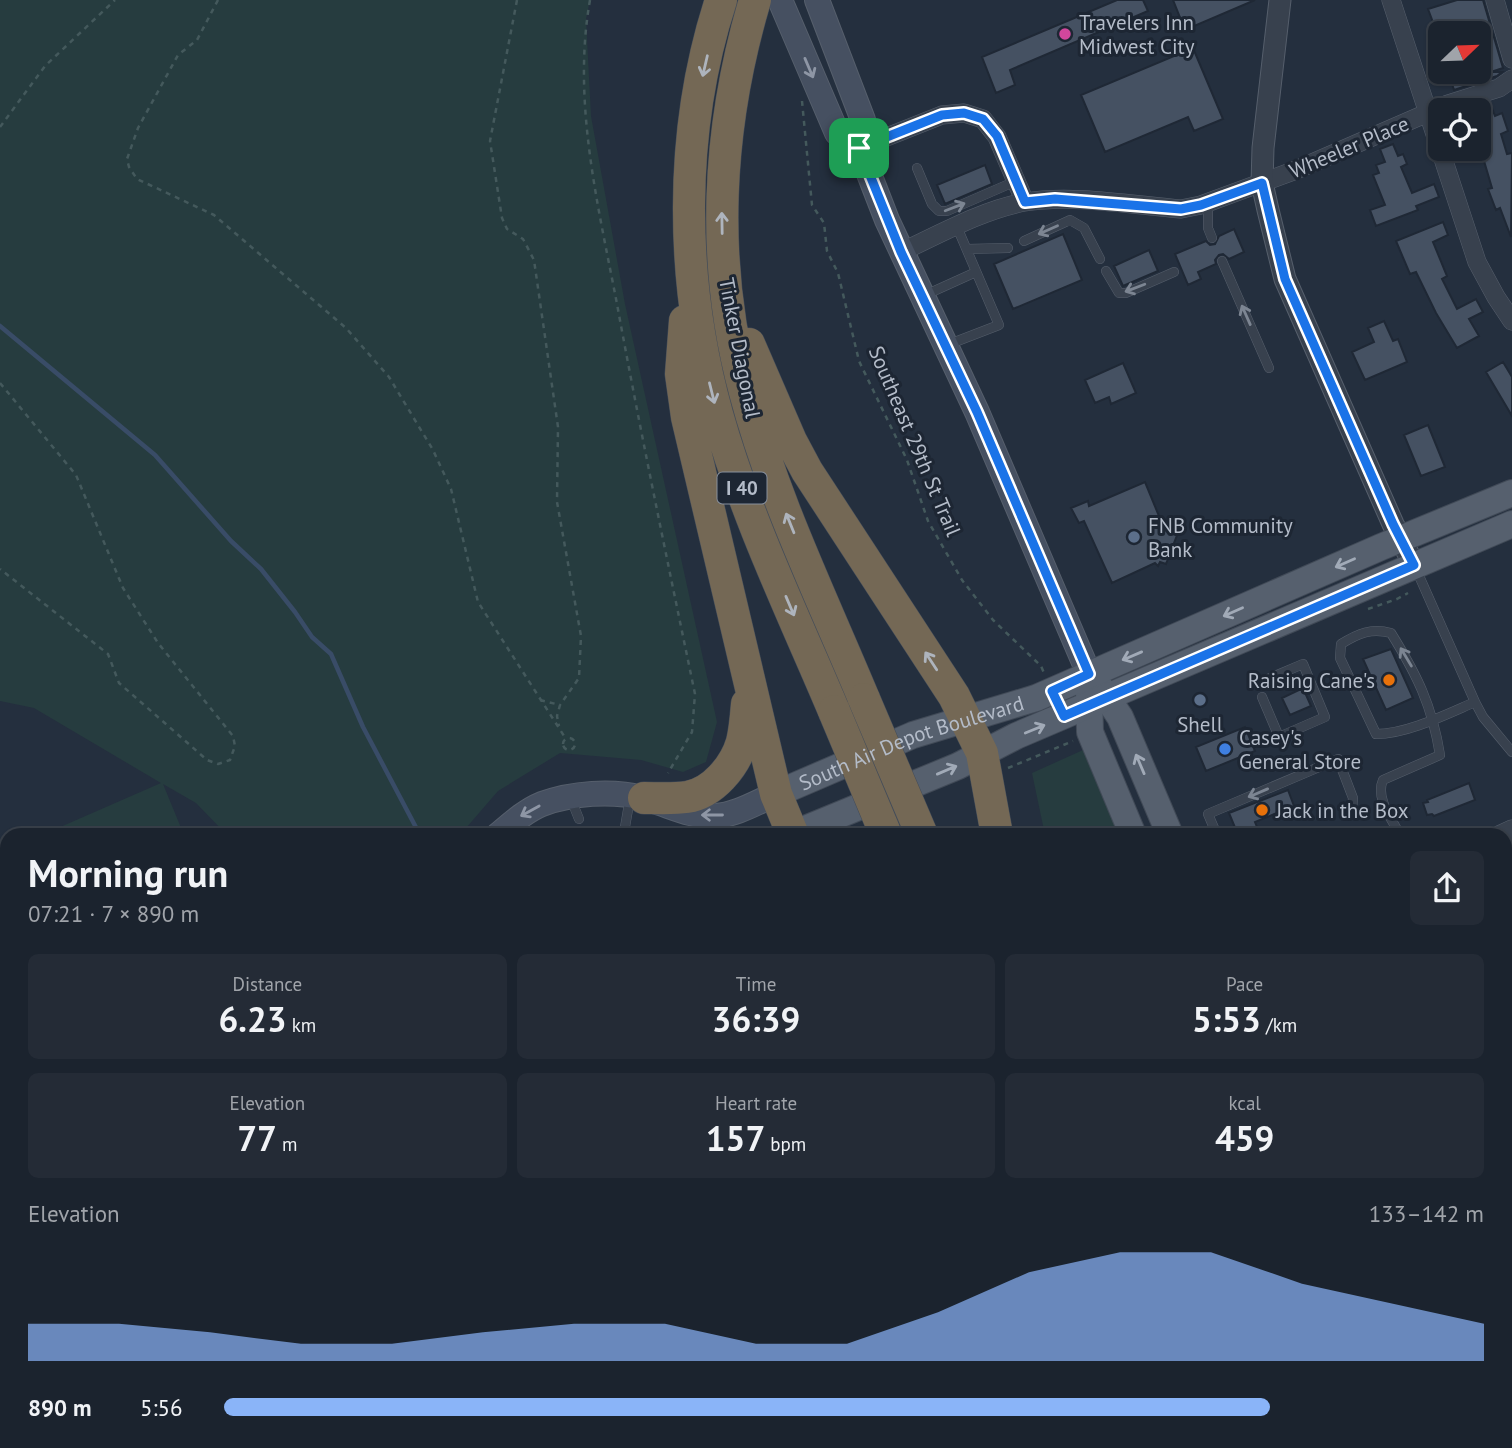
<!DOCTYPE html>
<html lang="en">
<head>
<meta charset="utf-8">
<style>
	body { margin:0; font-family:"PT Sans",sans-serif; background:#242b36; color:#f1f3f6; height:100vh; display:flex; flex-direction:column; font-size:26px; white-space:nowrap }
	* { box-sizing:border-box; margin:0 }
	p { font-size:23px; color:#a0a4aa }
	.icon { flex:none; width:38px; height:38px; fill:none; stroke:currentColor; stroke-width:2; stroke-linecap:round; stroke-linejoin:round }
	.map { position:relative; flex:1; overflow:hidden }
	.sheet { position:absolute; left:0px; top:828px; width:1512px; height:621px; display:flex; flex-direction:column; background:#1b232e; border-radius:21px 21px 0 0; box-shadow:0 2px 5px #0004,0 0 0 2px #39404a }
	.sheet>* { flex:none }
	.needle { width:46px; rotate:67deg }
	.buttons { position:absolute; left:1428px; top:21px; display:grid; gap:14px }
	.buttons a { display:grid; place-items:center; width:63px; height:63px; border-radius:10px; background:#1b232e; box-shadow:0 2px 5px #0004,0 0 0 2px #39404a; font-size:35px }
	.pin { position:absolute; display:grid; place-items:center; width:60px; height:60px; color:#fff; margin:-30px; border-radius:14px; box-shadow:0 4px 10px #0006 }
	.round { display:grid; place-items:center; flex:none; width:74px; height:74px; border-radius:10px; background:#242b36 }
	.headline { display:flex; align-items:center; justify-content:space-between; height:119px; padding:0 28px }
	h1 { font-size:38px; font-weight:800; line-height:52px }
	.metrics { display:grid; grid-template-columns:repeat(3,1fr); gap:10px; height:119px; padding:7px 28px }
	.metrics div { display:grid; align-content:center; border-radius:10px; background:#242b36; text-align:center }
	.metrics b { font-size:35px; font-weight:800 }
	.metrics small { font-size:19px; font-weight:400 }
	.metrics p { font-size:19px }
	.chart { height:196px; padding:14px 28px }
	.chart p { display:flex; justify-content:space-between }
	.chart svg { width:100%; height:126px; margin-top:7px; fill:#8ab4f8; opacity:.7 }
	ul { padding:0 28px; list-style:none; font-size:23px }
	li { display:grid; grid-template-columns:112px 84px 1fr; align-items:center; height:52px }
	li i { height:18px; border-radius:9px; background:#8ab4f8 }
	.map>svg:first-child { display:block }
</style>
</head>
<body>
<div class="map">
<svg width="1512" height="1448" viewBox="0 0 1512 1448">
	<rect width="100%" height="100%" fill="#242f3e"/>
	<path fill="#263c3f" d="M 0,0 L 590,0 L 586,19 L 591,116 L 625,304 L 717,722 L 706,762 L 683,772 L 641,760 L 560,753 L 498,791 L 460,835 L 227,835 L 196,803 L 163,784 L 184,835 L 42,835 L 161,783 L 34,708 L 0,701 Z
		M 1092,746 L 1129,835 L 1045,835 L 1032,773 Z
		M 934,1442 L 1091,1442 L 1093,1448 L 937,1448 Z
		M 1239,1442 L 1385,1442 L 1388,1448 L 1242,1448 Z"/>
	<path fill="#394c67" d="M 1261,1442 L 1316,1442 L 1313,1448 L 1264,1448 Z"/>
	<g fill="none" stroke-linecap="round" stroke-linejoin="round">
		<path stroke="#394c67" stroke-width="4.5" d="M 0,326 L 155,455 L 231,541 L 261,569 L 295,612 L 312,637 L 331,654 L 363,727 L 420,835"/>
	</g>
	<path fill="#455162" stroke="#1f2835" stroke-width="2" d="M 1117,0 L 1143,0 L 1148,11 L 1010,70 L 1015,85 L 996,93 L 982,57 Z
		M 1173,0 L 1255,0 L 1185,30 Z
		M 1457,0 L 1483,0 L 1503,68 L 1491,72 L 1502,72 L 1497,76 L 1454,90 L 1448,72 L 1479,72 L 1479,33 L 1437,33 L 1428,9 Z
		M 1193,48 L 1223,119 L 1194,131 L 1188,117 L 1105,152 L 1081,95 Z
		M 1490,103 L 1495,116 L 1502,113 L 1508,131 L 1501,134 L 1507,154 L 1512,153 L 1511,237 L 1500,208 L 1496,210 L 1488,189 L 1492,188 L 1479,144 L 1479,107 Z
		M 1393,144 L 1398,156 L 1403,154 L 1407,164 L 1401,167 L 1412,193 L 1434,184 L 1439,197 L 1416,206 L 1418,210 L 1376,226 L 1370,210 L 1385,205 L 1373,175 L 1379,173 L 1376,165 L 1385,162 L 1380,149 Z
		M 985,165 L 992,184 L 945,204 L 937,185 Z
		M 1443,222 L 1448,235 L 1433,242 L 1447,276 L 1442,279 L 1457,309 L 1476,299 L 1483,312 L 1469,319 L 1479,336 L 1457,348 L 1436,313 L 1416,272 L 1410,274 L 1396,241 Z
		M 1234,229 L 1244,252 L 1229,259 L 1223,254 L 1219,255 L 1215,260 L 1216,264 L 1198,272 L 1201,279 L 1188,285 L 1175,254 L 1206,241 L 1210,245 L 1215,244 L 1219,236 Z
		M 1063,234 L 1082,280 L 1013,309 L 994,264 Z
		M 1149,250 L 1158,271 L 1123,286 L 1114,266 Z
		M 1384,321 L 1393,341 L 1398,339 L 1407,362 L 1365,380 L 1352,352 L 1374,342 L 1368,328 Z
		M 1503,362 L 1512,377 L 1512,416 L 1486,372 Z
		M 1123,363 L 1136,393 L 1111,404 L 1109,397 L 1095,403 L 1085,380 Z
		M 1428,425 L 1445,467 L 1421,476 L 1404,435 Z
		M 1145,482 L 1161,521 L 1174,526 L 1173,528 L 1179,530 L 1166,564 L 1160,562 L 1158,566 L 1155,563 L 1112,583 L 1084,521 L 1079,523 L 1071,508 L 1088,501 L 1089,506 Z
		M 1391,649 L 1413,698 L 1386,710 L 1363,659 Z
		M 1303,688 L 1311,706 L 1290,715 L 1282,698 Z
		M 1245,727 L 1255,751 L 1206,771 L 1196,747 Z
		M 1469,783 L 1475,800 L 1434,816 L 1432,814 L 1427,815 L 1423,803 L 1428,802 L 1427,800 Z
		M 1288,790 L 1294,806 L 1255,822 L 1257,827 L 1238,835 L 1229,813 Z"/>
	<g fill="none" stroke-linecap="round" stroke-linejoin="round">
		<g stroke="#565f6c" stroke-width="10">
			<path id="service" d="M 917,168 L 932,204 L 939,211 L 947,211 L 1016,181
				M 1208,203 L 1208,228 L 1212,238
				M 1024,241 L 1070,220 L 1084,228 L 1100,259
				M 967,249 L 1008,248
				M 1222,261 L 1269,368
				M 1106,271 L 1119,293 L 1126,293 L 1174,272
				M 923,296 L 976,272
				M 947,345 L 999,325 L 957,227
				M 1416,569 L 1475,702 L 1483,717 L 1512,752
				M 1256,684 L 1303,664 L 1325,717 L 1279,737 L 1262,697
				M 571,799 L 579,819
				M 625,827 L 630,798
				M 1217,835 L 1208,814 L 1338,759 L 1353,798 L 1352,811
				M 1400,835 C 1392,819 1375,798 1383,780 L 1440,755 C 1432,705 1417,675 1391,633 C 1371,628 1359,633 1341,644 L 1340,658 L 1376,734 C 1407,734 1447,714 1475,702
				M 1505,1102 L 1512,1120
				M 1505,1129 L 1512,1126
				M 1505,1333 L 1512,1330
				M 66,1448 L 81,1442"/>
		</g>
		<g stroke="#565f6c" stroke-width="19">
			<path id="minor" d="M 1391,0 L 1477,262 L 1496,297 L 1512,321
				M 1495,0 L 1512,59
				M 859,148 L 942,115 L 964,113 L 983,119 L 997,137 L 1025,202
				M 901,252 C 940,234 982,210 1025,202 C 1072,194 1133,205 1181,209 L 1201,205 L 1296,170 L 1448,104 L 1499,88 L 1512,79
				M 1499,835 L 1512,829
				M 902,1442 L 905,1448
				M 293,1448 L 294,1442"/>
		</g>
		<g stroke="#565f6c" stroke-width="23">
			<path id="tertiary" d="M 1280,0 L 1263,148 L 1262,183 L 1268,210 L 1285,279 L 1393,524 L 1414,565"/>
		</g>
		<g stroke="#565f6c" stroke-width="26">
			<path id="secondary" d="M 780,0 L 837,133 L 859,148
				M 817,0 L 863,120 L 859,148 L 887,220 L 977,412 L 1089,674
				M 498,835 C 511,824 525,811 542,804 C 572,793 612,790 643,798 C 668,804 689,817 715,816 C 736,815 757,802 776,794
				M 0,1101 L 7,1104
				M 0,1134 L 7,1147
				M 0,1299 L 7,1315
				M 61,1442 L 64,1448
				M 196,1442 L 199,1448"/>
		</g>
		<g stroke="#414a57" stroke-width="28">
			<g id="primary">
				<path d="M 1097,683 L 1120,717 L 1170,835"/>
				<path d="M 1089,690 L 1090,732 L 1133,835"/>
				<path id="s1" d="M 776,794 L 913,735 L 1036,698 L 1381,547 L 1512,493"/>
				<path d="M 793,834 L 958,766 L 1016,736 L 1512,524"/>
				<path d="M 1399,1442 L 1402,1448"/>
				<path d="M 1427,1442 L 1430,1448"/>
			</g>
		</g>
		<g stroke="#434c59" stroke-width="33">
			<path id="motorway" d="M 721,0 C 678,132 680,281 717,414 C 746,517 793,614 834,711
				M 755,0 C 717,128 710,262 745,392 C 773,498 822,598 864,699
				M 685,321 L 681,374 L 687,417 L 776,794 L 793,835
				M 749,344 L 791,441 L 807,471 L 954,696 L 982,753 L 997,835
				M 644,798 C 658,798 673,799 687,797 C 713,793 735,766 742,742 C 745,730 746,716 747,704
				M 1144,1442 L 1147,1448
				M 1179,1442 L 1181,1448"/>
		</g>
		<path stroke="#44595c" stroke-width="2.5" stroke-dasharray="5 5" stroke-linecap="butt" d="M 218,0 L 197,40 L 178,55 L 138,128 L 127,159 L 129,167 L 137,179 L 214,215 L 346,328 L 389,377 L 433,450 L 451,489 L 478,602 L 566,739
			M 517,0 L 490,141 L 502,218 L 507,229 L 523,239 L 534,260 L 558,427 L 557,502 L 581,636 L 579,678 L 560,705
			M 590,0 C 572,101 598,205 617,304 C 641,435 668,564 695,694 L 692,732 L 668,773
			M 802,101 L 812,205 L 824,223 L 827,251 L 838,273 L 859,361 L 907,460 L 928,521 L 962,580 L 993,620 L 1041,666 L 1044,673
			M 0,127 L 45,66 L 115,0
			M 0,383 L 76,475 L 123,588 L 158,643 L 233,736 L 235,746 L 230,760 L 218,764 L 207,760 L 119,683 L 108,654 L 0,569
			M 1368,609 L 1397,599 L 1408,593
			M 540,700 L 560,705 L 557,716 L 559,726
			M563 744a6 6 0 1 1 12 0a6 6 0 1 1-12 0Z
			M 1008,768 L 1073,741
			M 948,1442 L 952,1448
			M 975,1442 L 982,1448
			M 1037,1448 L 1038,1442
			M 1322,1448 L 1325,1442
			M 1340,1448 L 1341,1442"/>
		<use href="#service" stroke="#38414e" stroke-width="9"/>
		<use href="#minor" stroke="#38414e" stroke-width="18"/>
		<use href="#tertiary" stroke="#38414e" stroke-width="21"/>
		<use href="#secondary" stroke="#465061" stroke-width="24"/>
		<use href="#primary" stroke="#56606e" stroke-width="26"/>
		<use href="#motorway" stroke="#746855" stroke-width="32"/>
		<g stroke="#434c59" stroke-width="33" stroke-linecap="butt">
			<path id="motorway-bridge" d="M 864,699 L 922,835
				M 834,711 L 886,835"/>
		</g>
		<use href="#motorway-bridge" stroke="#746855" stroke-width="32"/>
	</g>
	<defs><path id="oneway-shaft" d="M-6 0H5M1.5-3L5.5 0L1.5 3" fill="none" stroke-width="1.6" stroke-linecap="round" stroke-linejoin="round" transform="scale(1.75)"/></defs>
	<g stroke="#aeb4bd">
		<use href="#oneway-shaft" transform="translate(705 66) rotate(103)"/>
		<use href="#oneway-shaft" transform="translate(722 223) rotate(-91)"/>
		<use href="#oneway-shaft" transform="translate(712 393) rotate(76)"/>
		<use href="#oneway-shaft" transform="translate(790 523) rotate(-112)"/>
		<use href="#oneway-shaft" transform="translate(790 606) rotate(67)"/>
		<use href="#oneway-shaft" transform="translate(931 661) rotate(-123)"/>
	</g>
	<g stroke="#8e96a5">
		<use href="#oneway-shaft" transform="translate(809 68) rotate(67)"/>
		<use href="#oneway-shaft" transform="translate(530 811) rotate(151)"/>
		<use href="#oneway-shaft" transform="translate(712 815) rotate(-180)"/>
	</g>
	<g stroke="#7c8592">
		<use href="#oneway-shaft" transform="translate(955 207) rotate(-21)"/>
		<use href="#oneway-shaft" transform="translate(1048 230) rotate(156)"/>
		<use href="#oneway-shaft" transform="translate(1135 288) rotate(159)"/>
		<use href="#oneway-shaft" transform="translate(1246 315) rotate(-114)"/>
		<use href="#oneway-shaft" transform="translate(1406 657) rotate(-121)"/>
		<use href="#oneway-shaft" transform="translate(1258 793) rotate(157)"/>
	</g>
	<g stroke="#a1aab7">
		<use href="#oneway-shaft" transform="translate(1345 563) rotate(156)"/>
		<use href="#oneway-shaft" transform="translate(1233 612) rotate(156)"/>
		<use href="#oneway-shaft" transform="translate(1132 656) rotate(157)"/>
		<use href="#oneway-shaft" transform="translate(1035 729) rotate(-22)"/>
		<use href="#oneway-shaft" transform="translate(1140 764) rotate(-113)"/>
		<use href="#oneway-shaft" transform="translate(947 770) rotate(-23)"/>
	</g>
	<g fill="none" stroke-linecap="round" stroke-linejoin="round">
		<g stroke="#fff" stroke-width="14">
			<path id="route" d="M 964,113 L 983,119 L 997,136 L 1025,202 L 1055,199 L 1181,209 L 1201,205 L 1262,183 L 1285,279 L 1393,524 L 1414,565 L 1064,716 L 1052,691 L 1089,674 L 977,412 L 901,252 L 859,148 L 942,115 Z"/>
		</g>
		<use href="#route" stroke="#1a73e8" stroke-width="9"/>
	</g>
	<circle fill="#d1479c" stroke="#1d2633" stroke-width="2.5" cx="1065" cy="34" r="7"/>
	<g fill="#5c6f8a" stroke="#1d2633" stroke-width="2.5">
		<circle cx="1134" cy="537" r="7"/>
		<circle cx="1200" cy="700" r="7"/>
	</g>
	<g fill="#e8710a" stroke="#1d2633" stroke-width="2.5">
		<circle cx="1389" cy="680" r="7"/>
		<circle cx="1262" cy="810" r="7"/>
	</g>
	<circle fill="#3f7fe0" stroke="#1d2633" stroke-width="2.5" cx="1225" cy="749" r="7"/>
	<g text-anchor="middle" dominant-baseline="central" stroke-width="6" stroke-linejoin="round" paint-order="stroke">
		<rect fill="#1d2633" stroke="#878f9c" stroke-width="2" x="717.5" y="472.5" width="49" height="31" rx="5"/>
		<g font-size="19" font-weight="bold" fill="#b4bcc9">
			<text x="742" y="488">I 40</text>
		</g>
		<g font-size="21" fill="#b4bcc9" stroke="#1d2633" text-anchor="start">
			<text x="1079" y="22">Travelers Inn<tspan x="1079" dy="24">Midwest City</tspan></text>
			<text x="1148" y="525">FNB Community<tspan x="1148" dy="24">Bank</tspan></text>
			<text x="1375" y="680" text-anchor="end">Raising Cane's</text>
			<text x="1200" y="724" text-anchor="middle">Shell</text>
			<text x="1239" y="737">Casey's<tspan x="1239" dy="24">General Store</tspan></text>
			<text x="1276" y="810">Jack in the Box</text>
		</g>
		<g font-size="21" fill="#b4bcc9" stroke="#1d2633">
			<text transform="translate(1349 147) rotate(-23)">Wheeler Place</text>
			<text transform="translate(740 348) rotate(79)">Tinker Diagonal</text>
			<text transform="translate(915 441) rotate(67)">Southeast 29th St Trail</text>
			<text stroke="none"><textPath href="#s1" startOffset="145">South Air Depot Boulevard</textPath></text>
		</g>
	</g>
</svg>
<div class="buttons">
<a><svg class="needle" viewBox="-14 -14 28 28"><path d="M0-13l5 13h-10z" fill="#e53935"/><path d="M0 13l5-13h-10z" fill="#a0a4aa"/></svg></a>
<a><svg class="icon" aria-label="locate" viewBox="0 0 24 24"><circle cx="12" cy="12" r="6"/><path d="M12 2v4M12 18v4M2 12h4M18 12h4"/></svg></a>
</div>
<div class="pin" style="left:859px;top:148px;background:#1e9e55"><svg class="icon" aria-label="arrive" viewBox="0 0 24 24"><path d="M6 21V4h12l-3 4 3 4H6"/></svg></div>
<section class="sheet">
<div class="headline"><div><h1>Morning run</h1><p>07:21 · 7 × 890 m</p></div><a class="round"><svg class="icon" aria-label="share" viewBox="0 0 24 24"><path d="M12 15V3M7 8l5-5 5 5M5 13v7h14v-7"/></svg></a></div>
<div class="metrics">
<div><p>Distance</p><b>6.23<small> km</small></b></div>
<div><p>Time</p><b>36:39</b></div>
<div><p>Pace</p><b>5:53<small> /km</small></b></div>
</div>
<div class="metrics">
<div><p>Elevation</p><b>77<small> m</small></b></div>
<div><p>Heart rate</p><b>157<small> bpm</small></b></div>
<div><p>kcal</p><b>459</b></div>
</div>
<div class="chart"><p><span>Elevation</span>133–142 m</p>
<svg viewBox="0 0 160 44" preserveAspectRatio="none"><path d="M0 44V31L10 31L20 34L30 38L40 38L50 34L60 31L70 31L80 38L90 38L100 27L110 13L120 6L130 6L140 17L150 24L160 31V44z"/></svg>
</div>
<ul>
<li><b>890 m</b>5:56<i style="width:83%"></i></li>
</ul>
</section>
</div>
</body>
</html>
